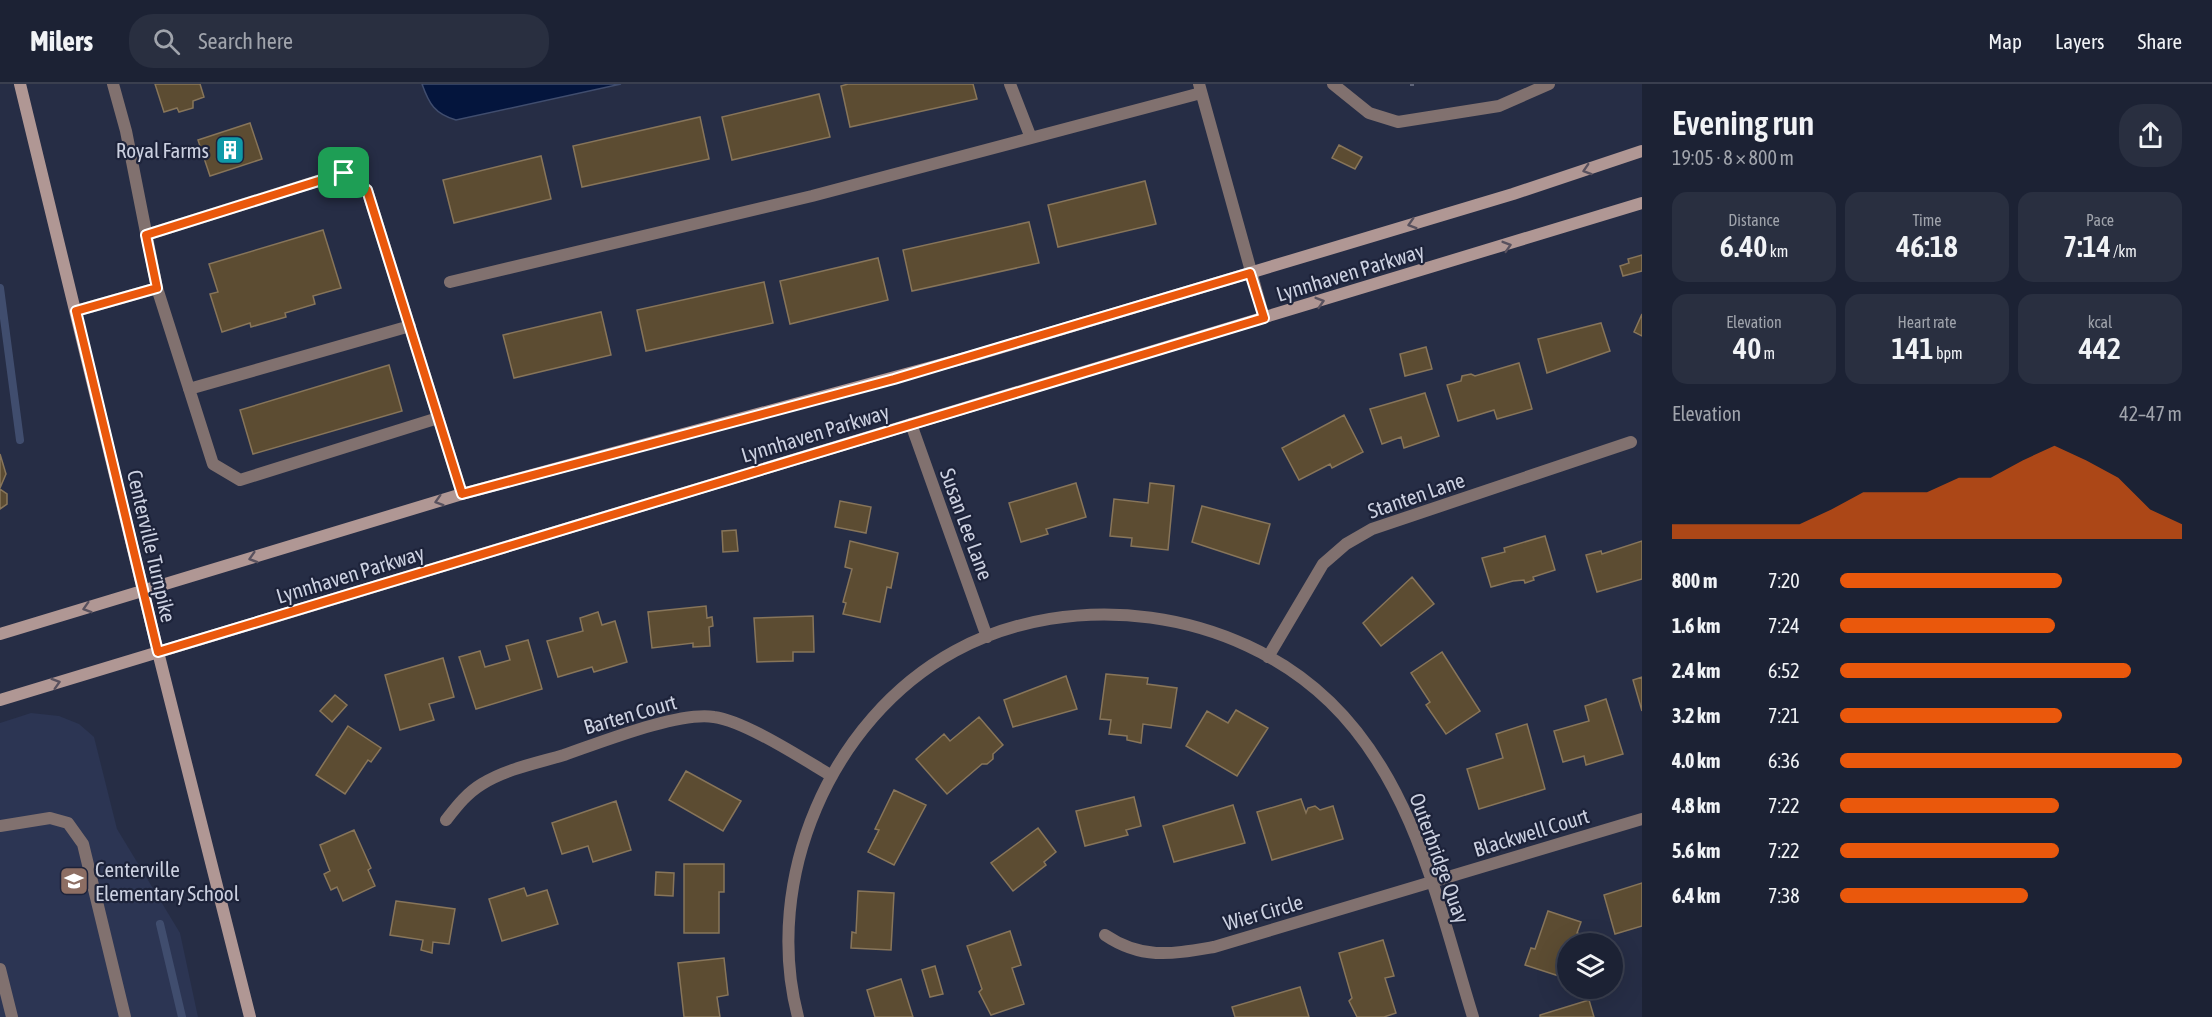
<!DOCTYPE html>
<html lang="en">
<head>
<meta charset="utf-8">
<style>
	body { margin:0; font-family:"Asap Condensed",sans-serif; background:#292f40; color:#f1f3f6; height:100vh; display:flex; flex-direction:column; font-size:22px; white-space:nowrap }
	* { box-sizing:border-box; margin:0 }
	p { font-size:20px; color:#a0a4ac }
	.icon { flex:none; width:33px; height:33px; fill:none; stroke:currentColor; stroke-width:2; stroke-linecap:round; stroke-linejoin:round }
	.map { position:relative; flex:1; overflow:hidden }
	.panel { display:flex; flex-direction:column; background:#1c2234; width:570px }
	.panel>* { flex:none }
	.tools { position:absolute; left:1557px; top:849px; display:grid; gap:12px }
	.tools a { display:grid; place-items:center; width:66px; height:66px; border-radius:50%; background:#1c2234; box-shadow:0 6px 24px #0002,0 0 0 2px #3a3f4f; font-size:30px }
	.pin { position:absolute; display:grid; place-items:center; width:51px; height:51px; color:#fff; margin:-26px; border-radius:12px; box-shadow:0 3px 9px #0006 }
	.round { display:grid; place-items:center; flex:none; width:63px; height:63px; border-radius:24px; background:#292f40 }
	.head { display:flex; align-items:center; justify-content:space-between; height:102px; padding:0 30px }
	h1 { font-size:33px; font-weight:600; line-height:45px }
	.metrics { display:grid; grid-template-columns:repeat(3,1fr); gap:9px; height:102px; padding:6px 30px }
	.metrics div { display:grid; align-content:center; border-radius:15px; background:#292f40; text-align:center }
	.metrics b { font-size:30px; font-weight:600 }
	.metrics small { font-size:16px; font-weight:400 }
	.metrics p { font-size:16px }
	.chart { height:168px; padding:12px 30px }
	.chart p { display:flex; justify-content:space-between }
	.chart svg { width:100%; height:108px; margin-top:6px; fill:#ea580c; opacity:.7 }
	ul { padding:0 30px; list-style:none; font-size:20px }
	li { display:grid; grid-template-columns:96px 72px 1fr; align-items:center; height:45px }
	li i { height:15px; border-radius:8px; background:#ea580c }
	header { display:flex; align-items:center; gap:36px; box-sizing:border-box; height:84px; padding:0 30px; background:#1c2234; border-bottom:2px solid #3a3f4f }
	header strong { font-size:28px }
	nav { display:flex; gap:33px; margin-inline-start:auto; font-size:21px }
	.search { width:420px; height:54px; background:#292f40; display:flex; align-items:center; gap:15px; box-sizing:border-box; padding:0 21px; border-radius:24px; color:#a0a4ac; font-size:22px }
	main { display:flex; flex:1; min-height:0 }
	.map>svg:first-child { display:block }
</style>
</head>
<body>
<header>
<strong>Milers</strong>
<div class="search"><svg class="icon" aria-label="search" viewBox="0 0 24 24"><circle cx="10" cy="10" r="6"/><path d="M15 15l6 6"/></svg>Search here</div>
<nav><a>Map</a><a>Layers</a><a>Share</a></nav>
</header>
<main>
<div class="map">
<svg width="1642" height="933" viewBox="0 0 1642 933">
	<rect width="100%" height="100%" fill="#262d45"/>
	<path fill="#2c3553" d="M 31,629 L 59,632 L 79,640 L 94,653 L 117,745 L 180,849 L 198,933 L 0,933 L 0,639 Z"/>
	<path fill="#04153d" stroke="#404d6e" stroke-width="1.5" d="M 422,0 L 621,0 L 456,36 C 435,30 429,20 422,0 Z"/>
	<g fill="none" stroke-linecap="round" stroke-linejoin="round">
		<path stroke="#404d6e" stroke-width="8" d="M 0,204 L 20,356
			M 160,840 L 182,933"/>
	</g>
	<path fill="#5c4c32" stroke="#87755a" stroke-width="1.5" d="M 155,0 L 200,0 L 204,13 L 193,17 L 193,24 L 179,28 L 177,24 L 164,28 Z
		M 848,0 L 973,0 L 977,15 L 850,43 L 841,2 Z
		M 819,10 L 830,53 L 732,76 L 722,33 Z
		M 700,33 L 709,75 L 582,103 L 573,62 Z
		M 250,39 L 262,75 L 210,92 L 198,56 Z
		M 1339,61 L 1362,73 L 1355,85 L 1332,74 Z
		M 541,72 L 551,115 L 454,139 L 443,96 Z
		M 1145,97 L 1156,140 L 1058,163 L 1048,121 Z
		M 1029,138 L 1039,179 L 912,207 L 903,166 Z
		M 323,146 L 341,204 L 313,212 L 315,220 L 285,229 L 286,233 L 251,243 L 250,239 L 222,248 L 210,210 L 218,208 L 209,180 Z
		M 1642,171 L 1642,187 L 1623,192 L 1620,182 L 1629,179 L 1628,175 Z
		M 878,174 L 888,216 L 790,240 L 780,197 Z
		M 764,198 L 773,239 L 646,267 L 637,226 Z
		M 601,228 L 611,271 L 514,294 L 503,251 Z
		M 1642,230 L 1642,252 L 1634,248 Z
		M 1601,239 L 1610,267 L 1547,289 L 1538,255 Z
		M 1426,263 L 1432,285 L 1405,292 L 1400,270 Z
		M 1519,279 L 1532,325 L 1497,335 L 1494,326 L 1458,337 L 1447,301 L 1461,297 L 1462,292 L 1471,290 L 1475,292 Z
		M 389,281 L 402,327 L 253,370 L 240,326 Z
		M 1425,309 L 1439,352 L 1404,364 L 1401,353 L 1382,360 L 1370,325 Z
		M 1344,331 L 1363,368 L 1332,384 L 1330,380 L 1299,396 L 1282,364 Z
		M 0,370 L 6,390 L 0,404 Z
		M 1076,399 L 1086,433 L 1046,445 L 1048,450 L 1021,458 L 1009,419 Z
		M 1150,399 L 1174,402 L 1168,466 L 1131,462 L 1132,454 L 1110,452 L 1114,415 L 1148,419 Z
		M 0,405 L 7,410 L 7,420 L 0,425 Z
		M 840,417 L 871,423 L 866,449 L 835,443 Z
		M 1202,422 L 1270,440 L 1259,480 L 1192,458 Z
		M 736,446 L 738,467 L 723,468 L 722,447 Z
		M 1545,452 L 1555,486 L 1533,493 L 1534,496 L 1525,499 L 1524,496 L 1513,497 L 1491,503 L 1482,474 L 1505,468 L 1504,464 Z
		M 850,457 L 898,469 L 891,504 L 887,503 L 880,538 L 843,530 L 846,519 L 843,518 L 852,485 L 845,483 Z
		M 1642,457 L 1642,495 L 1597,508 L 1586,471 L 1601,467 L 1602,470 Z
		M 1412,493 L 1434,520 L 1381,562 L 1363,539 Z
		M 706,522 L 707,534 L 712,533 L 713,542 L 709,543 L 710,562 L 693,563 L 693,559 L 652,564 L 648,528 Z
		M 598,528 L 602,541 L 615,537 L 627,578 L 594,588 L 592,583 L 558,593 L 547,557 L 583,547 L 580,534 Z
		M 813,532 L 814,568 L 793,568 L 793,577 L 757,578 L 754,534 Z
		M 528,556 L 542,605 L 476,625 L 459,573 L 480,567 L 485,583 L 510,576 L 506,562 Z
		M 1442,568 L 1480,627 L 1446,650 L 1426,621 L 1430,618 L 1411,589 Z
		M 443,574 L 454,613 L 429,620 L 434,636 L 400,646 L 385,591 Z
		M 1106,590 L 1148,594 L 1147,600 L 1177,604 L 1171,644 L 1143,640 L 1141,659 L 1127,656 L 1127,652 L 1109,650 L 1111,636 L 1100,635 Z
		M 1066,592 L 1077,625 L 1013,643 L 1004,616 Z
		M 1642,593 L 1642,627 L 1633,596 Z
		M 335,611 L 347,621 L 332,638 L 320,627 Z
		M 1606,615 L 1623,670 L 1586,681 L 1584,672 L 1563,678 L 1554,647 L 1589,637 L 1585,622 Z
		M 1236,626 L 1268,644 L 1237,692 L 1186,662 L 1207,627 L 1228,639 Z
		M 979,633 L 1003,661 L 993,670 L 993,675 L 987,680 L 982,680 L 947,710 L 916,675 L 944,650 L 950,657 Z
		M 1527,640 L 1545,705 L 1479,725 L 1467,685 L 1503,674 L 1496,650 Z
		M 348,642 L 381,664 L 371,678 L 368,676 L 345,710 L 316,691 Z
		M 686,687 L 741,717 L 723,747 L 669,716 Z
		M 894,706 L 926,721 L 894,781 L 868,768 L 879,746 L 875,745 Z
		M 1134,713 L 1141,742 L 1126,746 L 1128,751 L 1085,762 L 1076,727 Z
		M 1301,715 L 1306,729 L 1308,724 L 1315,722 L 1320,726 L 1333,722 L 1343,755 L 1272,776 L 1257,728 Z
		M 616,717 L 631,766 L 593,778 L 588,762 L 562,770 L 552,739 Z
		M 1233,721 L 1245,759 L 1174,778 L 1163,742 Z
		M 1038,744 L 1056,768 L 1044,778 L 1046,781 L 1013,807 L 991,779 Z
		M 354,746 L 371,784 L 368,786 L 375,802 L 343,817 L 337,803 L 331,806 L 324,790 L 330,787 L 320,761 Z
		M 684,780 L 724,780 L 724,808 L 719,808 L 719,849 L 684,849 Z
		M 656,788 L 674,789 L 673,812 L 655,811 Z
		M 1642,799 L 1642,842 L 1615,850 L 1604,811 Z
		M 524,804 L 527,812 L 547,806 L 558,840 L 502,857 L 489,815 Z
		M 858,807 L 894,809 L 891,866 L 851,864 L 852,848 L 856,849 Z
		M 396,817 L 455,825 L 449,860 L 433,858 L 432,869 L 421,866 L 423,856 L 390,851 Z
		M 1548,827 L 1581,838 L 1577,849 L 1596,855 L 1594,860 L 1568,860 L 1568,877 L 1562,893 L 1525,881 L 1531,864 L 1535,865 Z
		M 1010,847 L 1021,881 L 1012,884 L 1024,920 L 991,931 L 979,908 L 982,905 L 967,862 Z
		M 1383,856 L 1394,892 L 1385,894 L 1396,929 L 1384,933 L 1357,933 L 1349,917 L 1352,914 L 1339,869 Z
		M 724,874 L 728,911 L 717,913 L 720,933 L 684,933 L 678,879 Z
		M 935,882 L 943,910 L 930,913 L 922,886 Z
		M 901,895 L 913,933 L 875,933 L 867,906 Z
		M 1300,903 L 1309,933 L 1235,933 L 1232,923 Z
		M 1589,916 L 1594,933 L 1540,933 L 1540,931 Z"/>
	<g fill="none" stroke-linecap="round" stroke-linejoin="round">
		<path stroke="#5e6479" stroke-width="4" stroke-dasharray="4.5 3" stroke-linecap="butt" d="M 1410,0 L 1414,0"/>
		<path stroke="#81716f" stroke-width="12" d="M 1010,0 L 1031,54
			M 1199,0 L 1264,234
			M 146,151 L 343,89 L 367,106 L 462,410
			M 450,198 L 812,112 L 1201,9
			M 157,204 L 213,380 L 240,396 L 438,334
			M 76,227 L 157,204 L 126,47 L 113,0
			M 189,305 L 410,242
			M 0,742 L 50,734 L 68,739 L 83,760 L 125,933
			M 0,885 L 12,933"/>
		<path stroke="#81716f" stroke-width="12" d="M 1333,0 L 1369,29 L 1398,38 L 1499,22 L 1549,0
			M 911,340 L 987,553
			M 1268,573 L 1323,480 L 1346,460 L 1372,445 L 1631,358
			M 446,736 C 457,722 467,709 482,700 C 506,685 537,679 564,671 C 599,659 679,627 714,633 C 745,637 803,675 832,692
			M 1105,851 C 1142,876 1172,870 1214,863 L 1642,735
			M 798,933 C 762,796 830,635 955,567 C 1073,503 1234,525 1330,618 C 1415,700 1439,824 1473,933"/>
		<path stroke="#b09794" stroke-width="12" d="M 20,0 L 158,568 L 250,933
			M 0,550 L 462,410 L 976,271 L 1513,110 L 1642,67
			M 0,616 L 1642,119"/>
	</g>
	<defs><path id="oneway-chevron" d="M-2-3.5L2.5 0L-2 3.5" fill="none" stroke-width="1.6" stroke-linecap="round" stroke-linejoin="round" transform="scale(1.5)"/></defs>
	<g stroke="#58515e">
		<use href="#oneway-chevron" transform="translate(1587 86) rotate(162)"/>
		<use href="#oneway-chevron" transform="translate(1412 140) rotate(163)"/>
		<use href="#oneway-chevron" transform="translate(1507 162) rotate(-17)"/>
		<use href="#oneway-chevron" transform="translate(1320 218) rotate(-17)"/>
		<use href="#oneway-chevron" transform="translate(439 417) rotate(163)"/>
		<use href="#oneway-chevron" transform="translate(253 474) rotate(163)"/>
		<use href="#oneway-chevron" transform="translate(87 524) rotate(163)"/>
		<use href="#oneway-chevron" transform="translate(56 599) rotate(-17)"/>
	</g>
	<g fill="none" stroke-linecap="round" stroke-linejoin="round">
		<g stroke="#fff" stroke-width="12">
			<path id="route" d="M 344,89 L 367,106 L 462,410 L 894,295 L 1250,189 L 1264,234 L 158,568 L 76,227 L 157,204 L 146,151 Z"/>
		</g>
		<use href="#route" stroke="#ea580c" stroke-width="8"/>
	</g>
	<defs>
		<g id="building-square" transform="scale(1.5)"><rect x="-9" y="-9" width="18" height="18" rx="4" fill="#0f9aa8" stroke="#1d233a"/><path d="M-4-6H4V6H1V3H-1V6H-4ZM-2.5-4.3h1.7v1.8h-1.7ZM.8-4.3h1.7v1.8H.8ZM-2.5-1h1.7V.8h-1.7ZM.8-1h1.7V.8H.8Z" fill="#fff"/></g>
		<g id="school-square" transform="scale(1.5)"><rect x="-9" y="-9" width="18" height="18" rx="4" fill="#8d6e63" stroke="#1d233a"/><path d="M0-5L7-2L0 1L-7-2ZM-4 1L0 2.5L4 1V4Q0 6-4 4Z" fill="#fff"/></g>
	</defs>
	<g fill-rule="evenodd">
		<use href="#building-square" x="230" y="66"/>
		<use href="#school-square" x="74" y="797"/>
	</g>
	<g text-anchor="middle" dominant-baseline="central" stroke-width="4.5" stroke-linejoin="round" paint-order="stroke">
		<g font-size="21" fill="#ccd1e1" stroke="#1d233a" text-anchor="end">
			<text x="209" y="66">Royal Farms</text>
			<text x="95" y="785" text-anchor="start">Centerville<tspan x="95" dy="24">Elementary School</tspan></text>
		</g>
		<g font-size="21" fill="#ccd1e1" stroke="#1d233a">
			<text transform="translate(1350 188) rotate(-17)">Lynnhaven Parkway</text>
			<text transform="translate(815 349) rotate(-17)">Lynnhaven Parkway</text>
			<text transform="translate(1416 411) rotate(-19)">Stanten Lane</text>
			<text transform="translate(967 440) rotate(70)">Susan Lee Lane</text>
			<text transform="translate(152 462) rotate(77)">Centerville Turnpike</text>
			<text transform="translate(350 490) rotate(-17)">Lynnhaven Parkway</text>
			<text transform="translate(630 630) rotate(-16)">Barten Court</text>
			<text transform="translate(1531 748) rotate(-17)">Blackwell Court</text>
			<text transform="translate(1440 774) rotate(70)">Outerbridge Quay</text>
			<text transform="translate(1263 828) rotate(-16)">Wier Circle</text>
		</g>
	</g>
</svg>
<div class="tools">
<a><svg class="icon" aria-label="layers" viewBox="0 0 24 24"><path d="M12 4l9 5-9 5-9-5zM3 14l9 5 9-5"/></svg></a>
</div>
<div class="pin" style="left:344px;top:89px;background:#1e9e55"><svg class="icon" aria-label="arrive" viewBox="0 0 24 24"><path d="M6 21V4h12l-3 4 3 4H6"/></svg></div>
</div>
<section class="panel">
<div class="head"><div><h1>Evening run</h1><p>19:05 · 8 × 800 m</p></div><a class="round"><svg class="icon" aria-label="share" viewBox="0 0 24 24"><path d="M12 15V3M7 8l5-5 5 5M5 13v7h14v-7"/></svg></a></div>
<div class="metrics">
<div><p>Distance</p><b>6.40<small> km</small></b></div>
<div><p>Time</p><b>46:18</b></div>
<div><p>Pace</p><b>7:14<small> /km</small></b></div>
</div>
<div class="metrics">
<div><p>Elevation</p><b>40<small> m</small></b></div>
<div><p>Heart rate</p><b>141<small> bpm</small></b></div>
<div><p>kcal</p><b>442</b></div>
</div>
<div class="chart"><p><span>Elevation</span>42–47 m</p>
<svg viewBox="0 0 160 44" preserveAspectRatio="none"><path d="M0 44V38L10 38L20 38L30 38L40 38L50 32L60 25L70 25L80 25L90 19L100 19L110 12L120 6L130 12L140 19L150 32L160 38V44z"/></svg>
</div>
<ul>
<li><b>800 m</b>7:20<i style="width:65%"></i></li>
<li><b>1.6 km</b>7:24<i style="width:63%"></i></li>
<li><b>2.4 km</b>6:52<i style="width:85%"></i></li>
<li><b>3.2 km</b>7:21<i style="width:65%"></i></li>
<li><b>4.0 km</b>6:36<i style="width:100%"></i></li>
<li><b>4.8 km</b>7:22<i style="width:64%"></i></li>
<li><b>5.6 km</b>7:22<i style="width:64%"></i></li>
<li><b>6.4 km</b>7:38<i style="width:55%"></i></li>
</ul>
</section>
</main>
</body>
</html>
